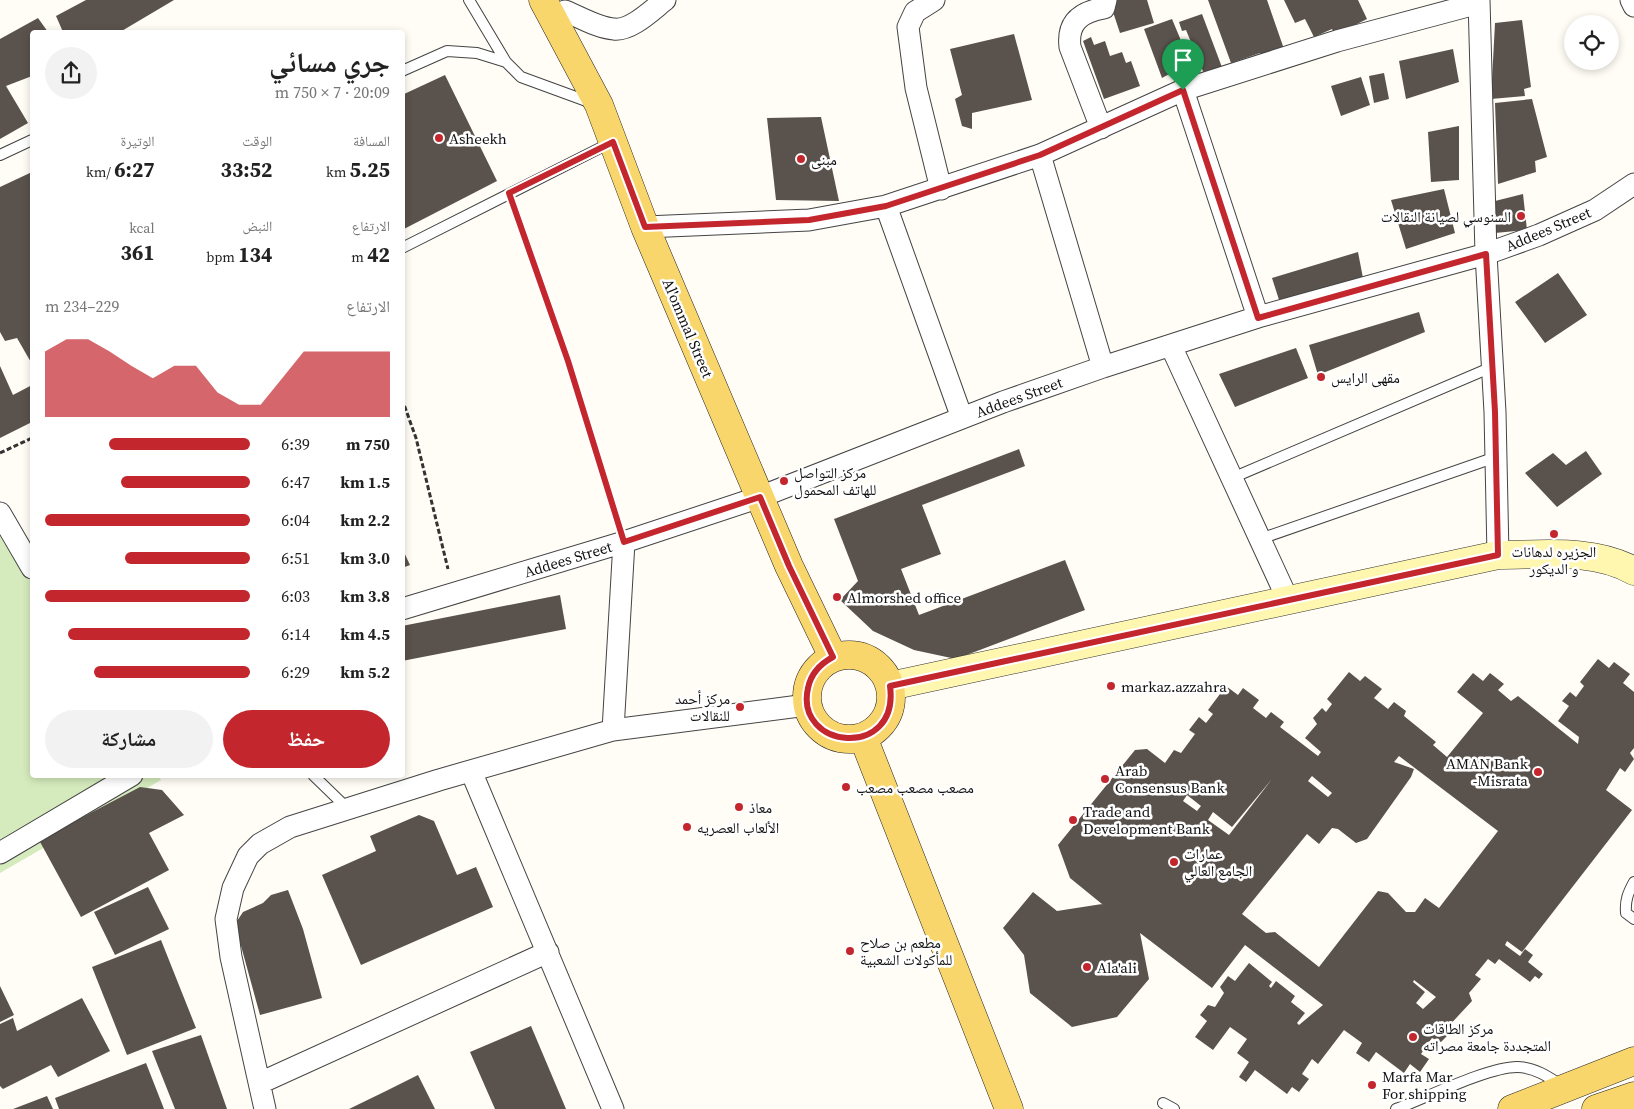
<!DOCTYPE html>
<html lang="ar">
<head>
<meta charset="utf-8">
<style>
	body { margin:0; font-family:"Source Serif 4","Noto Naskh Arabic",serif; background:#f2f2f2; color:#222; direction:rtl; height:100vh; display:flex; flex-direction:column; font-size:19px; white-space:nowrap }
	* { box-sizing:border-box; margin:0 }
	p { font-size:16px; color:#767676 }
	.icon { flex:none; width:28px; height:28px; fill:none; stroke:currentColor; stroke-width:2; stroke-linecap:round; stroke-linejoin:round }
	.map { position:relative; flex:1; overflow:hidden; direction:ltr }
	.panel { position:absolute; left:30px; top:30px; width:375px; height:748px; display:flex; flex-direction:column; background:#fff; border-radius:5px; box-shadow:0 2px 8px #0003; direction:rtl }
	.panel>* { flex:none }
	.buttons { position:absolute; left:1564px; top:15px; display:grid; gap:10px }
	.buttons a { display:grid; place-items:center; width:55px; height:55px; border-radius:50%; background:#fff; box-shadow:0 2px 8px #0003; font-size:25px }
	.pin { position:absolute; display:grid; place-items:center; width:42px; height:42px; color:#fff; margin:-51px -21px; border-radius:50% 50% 50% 0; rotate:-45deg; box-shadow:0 0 5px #0007 }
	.pin .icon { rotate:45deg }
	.round { display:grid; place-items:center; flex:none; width:52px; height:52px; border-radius:26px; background:#f2f2f2 }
	.headline { display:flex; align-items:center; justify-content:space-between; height:85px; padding:0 15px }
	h1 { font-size:28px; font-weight:700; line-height:38px }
	.stats { display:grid; grid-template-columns:repeat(3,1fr); gap:8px; height:85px; padding:5px 15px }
	.stats div { display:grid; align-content:center }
	.stats b { font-size:21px; font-weight:700 }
	.stats small { font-size:14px; font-weight:400 }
	.stats p { font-size:14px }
	.chart { height:140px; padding:10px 15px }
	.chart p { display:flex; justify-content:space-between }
	.chart svg { width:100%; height:90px; margin-top:5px; fill:#c4262e; opacity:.7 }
	.action { display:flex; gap:10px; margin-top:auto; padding:10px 15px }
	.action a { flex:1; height:58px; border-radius:30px; background:#c4262e; color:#fff; font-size:20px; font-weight:700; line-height:58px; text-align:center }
	.action a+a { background:#f2f2f2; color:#222 }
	ul { padding:0 15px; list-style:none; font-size:16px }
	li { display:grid; grid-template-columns:80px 60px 1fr; align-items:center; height:38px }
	li i { height:12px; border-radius:6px; background:#c4262e }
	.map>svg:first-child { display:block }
</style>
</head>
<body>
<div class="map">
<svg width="1634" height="1109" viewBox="0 0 1634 1109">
	<rect width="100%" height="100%" fill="#fffdf5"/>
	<path fill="#d5ebbd" d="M 0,503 L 32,559 L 32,775 L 158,775 L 161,780 L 0,873 Z"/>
	<path fill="#5a524d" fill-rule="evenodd" d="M 86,0 L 174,0 L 120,32 L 63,32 L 56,16 Z
		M 1109,0 L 1147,0 L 1154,23 L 1120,33 Z
		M 1208,0 L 1267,0 L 1284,49 L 1262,57 L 1260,53 L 1231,63 Z
		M 1284,0 L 1358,0 L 1367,19 L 1335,35 L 1332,29 L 1314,37 L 1305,19 L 1295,23 Z
		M 1202,14 L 1223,70 L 1205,76 L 1186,30 L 1182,31 L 1179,22 Z
		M 38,18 L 48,32 L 32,32 L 32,76 L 6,86 L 28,123 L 0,139 L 0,39 Z
		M 1172,19 L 1182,43 L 1185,58 L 1180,68 L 1162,78 L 1144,29 Z
		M 1522,20 L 1531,87 L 1524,89 L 1525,96 L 1491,99 L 1495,23 Z
		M 1014,34 L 1032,100 L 972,113 L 972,129 L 962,126 L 955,99 L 962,95 L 950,49 Z
		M 1091,37 L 1094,45 L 1105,41 L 1110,56 L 1122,52 L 1126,63 L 1131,61 L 1140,86 L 1104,99 L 1083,41 Z
		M 1453,49 L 1459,82 L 1406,99 L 1399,61 Z
		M 1384,73 L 1389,99 L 1374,103 L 1369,76 Z
		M 445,75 L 497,181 L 402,230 L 402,95 Z
		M 1361,77 L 1370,105 L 1341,116 L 1331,86 Z
		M 1532,99 L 1547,157 L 1535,161 L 1536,172 L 1498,184 L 1495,103 Z
		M 821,117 L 839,201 L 776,200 L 767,118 Z
		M 1459,126 L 1459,180 L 1431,182 L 1428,132 Z
		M 32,172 L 32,364 L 17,338 L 5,341 L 0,332 L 0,187 Z
		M 1444,189 L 1455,233 L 1406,249 L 1391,200 Z
		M 1523,194 L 1527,230 L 1495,233 L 1491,202 Z
		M 1358,252 L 1363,278 L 1280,303 L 1272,278 Z
		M 1558,273 L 1587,315 L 1545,343 L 1515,302 Z
		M 1419,312 L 1425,332 L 1318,375 L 1309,345 Z
		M 1296,348 L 1308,378 L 1235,407 L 1219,374 Z
		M 0,366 L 13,395 L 32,385 L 32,422 L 0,438 Z
		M 1019,449 L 1025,466 L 922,505 L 941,554 L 901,569 L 919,615 L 1065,560 L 1085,610 L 956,659 L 914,650 L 873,631 L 840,600 L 858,581 L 834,519 Z
		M 1586,451 L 1602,474 L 1557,507 L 1525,473 L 1553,453 L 1566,465 Z
		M 402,548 L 410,565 L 402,568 Z
		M 560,595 L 566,629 L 402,661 L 402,626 Z
		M 1598,659 L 1609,668 L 1614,662 L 1630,674 L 1623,683 L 1634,692 L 1634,748 L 1630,753 L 1634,759 L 1625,772 L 1620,768 L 1606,790 L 1632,810 L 1522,952 L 1507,941 L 1505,945 L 1520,956 L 1525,949 L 1533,955 L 1528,962 L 1543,974 L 1539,979 L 1535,976 L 1530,982 L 1499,959 L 1495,964 L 1488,959 L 1475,975 L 1481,979 L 1469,993 L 1472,1001 L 1445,1030 L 1449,1034 L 1441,1042 L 1432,1038 L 1421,1054 L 1429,1059 L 1420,1072 L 1410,1064 L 1404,1073 L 1376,1052 L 1369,1062 L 1356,1053 L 1362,1043 L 1344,1030 L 1318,1064 L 1312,1059 L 1302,1074 L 1309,1079 L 1299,1092 L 1292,1087 L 1287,1094 L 1255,1070 L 1246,1082 L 1239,1077 L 1249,1062 L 1237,1053 L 1247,1039 L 1230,1027 L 1213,1050 L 1195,1037 L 1207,1021 L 1200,1015 L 1208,1005 L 1215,1007 L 1224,993 L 1220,987 L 1228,976 L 1235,981 L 1249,963 L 1272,982 L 1269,986 L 1271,988 L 1276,981 L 1295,996 L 1291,1002 L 1305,1013 L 1297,1023 L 1299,1025 L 1323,1005 L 1245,945 L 1212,988 L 1140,933 L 1149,979 L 1117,1017 L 1072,1027 L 1030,993 L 1024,955 L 1003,928 L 1033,892 L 1057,911 L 1102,904 L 1113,913 L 1070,878 L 1058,845 L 1135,750 L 1147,749 L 1165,763 L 1174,750 L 1181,753 L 1195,734 L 1189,730 L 1199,717 L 1206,723 L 1213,714 L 1208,710 L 1226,686 L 1238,695 L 1243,688 L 1259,700 L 1253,708 L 1266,718 L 1271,712 L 1284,722 L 1280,727 L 1318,756 L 1321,752 L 1305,738 L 1317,724 L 1313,718 L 1322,708 L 1326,712 L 1332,704 L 1327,699 L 1349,672 L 1360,681 L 1365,676 L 1382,689 L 1374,698 L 1388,709 L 1394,702 L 1406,711 L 1404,716 L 1436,742 L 1433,745 L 1447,757 L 1483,713 L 1457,692 L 1473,673 L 1483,681 L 1490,673 L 1504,684 L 1498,690 L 1511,701 L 1518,696 L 1578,744 L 1579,737 L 1558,721 L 1569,706 L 1562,701 L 1570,692 L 1576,697 L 1584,686 L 1580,682 ZM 1399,756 L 1498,831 L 1439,908 L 1425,898 L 1415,912 L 1406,912 L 1388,893 L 1378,891 L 1319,967 L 1275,932 L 1266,933 L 1242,914 L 1307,834 L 1319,844 L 1332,828 L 1338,829 L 1356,843 L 1367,839 L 1411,777 L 1414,769 L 1394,762 ZM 1312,776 L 1332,793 L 1328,797 L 1308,781 ZM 1272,779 L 1229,835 L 1208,820 L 1213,812 L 1232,827 ZM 1187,795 L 1201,806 L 1197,811 L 1183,801 ZM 1414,980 L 1436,997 L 1423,1009 L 1416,1003 L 1425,992 L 1413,982 Z
		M 140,787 L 162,790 L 184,815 L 149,833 L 169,870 L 81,917 L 39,840 Z
		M 419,815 L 434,821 L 457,875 L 476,867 L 493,907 L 361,965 L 322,875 L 376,851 L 370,836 Z
		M 148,887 L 169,929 L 115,955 L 94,912 Z
		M 288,890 L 303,929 L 322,998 L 260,1015 L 235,924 L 243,912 L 263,903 L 271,895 Z
		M 161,940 L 196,1028 L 127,1055 L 92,967 Z
		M 0,986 L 14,1015 L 0,1022 Z
		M 82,998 L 110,1051 L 58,1077 L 51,1065 L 3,1089 L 0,1086 L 0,1024 L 13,1018 L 17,1031 Z
		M 531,1026 L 566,1109 L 495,1109 L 470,1052 Z
		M 201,1035 L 227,1109 L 175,1109 L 152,1051 Z
		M 146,1063 L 164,1109 L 59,1109 L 55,1098 Z
		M 418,1075 L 435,1109 L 349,1109 L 386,1091 Z
		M 47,1096 L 53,1109 L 13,1109 Z"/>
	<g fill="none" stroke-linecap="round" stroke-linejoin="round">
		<g stroke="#444" stroke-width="12">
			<path id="lane" d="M 469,0 L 506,62 L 521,77 L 592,103
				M 402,71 L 447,51 L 477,53 L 506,62
				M 0,155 L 32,140
				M 402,248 L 612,142
				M 1232,478 L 1492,367
				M 1260,539 L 1496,457
				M 313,775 L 348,809
				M 1634,882 C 1628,893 1625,900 1626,913 L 1634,919
				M 1163,1103 L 1174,1109
				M 1396,1109 C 1426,1098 1488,1067 1517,1067 C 1534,1067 1549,1077 1562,1086"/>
		</g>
		<g stroke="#444" stroke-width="23">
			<path id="street" d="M 934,0 L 915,12 L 908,27 L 916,88 L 941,189
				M 1479,0 L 1486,254 L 1495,412 L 1498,555
				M 1631,0 L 1634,6
				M 565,11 C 580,17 598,28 614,29 C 631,31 652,10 665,0
				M 1183,90 L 1258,317
				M 1101,128 L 1070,47 C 1067,22 1081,12 1104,8 L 1106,0
				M 1040,155 L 1103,367
				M 886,206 L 962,418
				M 645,227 L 809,220 L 886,206 L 1040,155 L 1183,90 L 1337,41 L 1479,3
				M 1171,346 L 1288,600
				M 0,513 L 32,568
				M 402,609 L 624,542 L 760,497 L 1003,402 L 1103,367 L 1258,317 L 1486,254 L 1539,235 L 1595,210 L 1634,184
				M 613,730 L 624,542
				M 471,771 L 613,1109
				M 0,853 L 132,775
				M 260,1083 L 548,952
				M 265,1109 L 231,957 L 226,919 L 233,888 L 248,856 L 260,844 L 290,827 L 439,780 L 613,730 L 807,705"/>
		</g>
		<g stroke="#333" stroke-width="29">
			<path id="secondary" d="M 890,686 L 1498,555 C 1542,555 1594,548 1634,571"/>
		</g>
		<g stroke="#222" stroke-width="29">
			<path id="primary" d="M 543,0 L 599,105 L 645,227 L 789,566 L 833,657
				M807 697a42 42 0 1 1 84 0a42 42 0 1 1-84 0Z
				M 863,737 L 1009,1109
				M 1512,1109 L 1634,1061
				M 1596,1109 L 1634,1096"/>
		</g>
		<path stroke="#333" stroke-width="3" stroke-dasharray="5 2.5" stroke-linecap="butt" d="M 515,210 L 568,361 L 617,520
			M 402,399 L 416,438 L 448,569
			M 0,453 L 32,438"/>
		<use href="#lane" stroke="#fff" stroke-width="10"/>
		<use href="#street" stroke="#fff" stroke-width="21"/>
		<use href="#secondary" stroke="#fff6b0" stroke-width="28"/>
		<use href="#primary" stroke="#f9d66b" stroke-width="28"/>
	</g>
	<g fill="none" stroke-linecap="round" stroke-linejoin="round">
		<g stroke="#fff" stroke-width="10">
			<path id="route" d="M 1183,90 L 1258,318 L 1486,254 L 1495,412 L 1498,555 L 890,686 C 900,760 794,750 808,688 C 811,673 820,664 833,657 L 789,566 L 760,497 L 624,542 L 568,361 L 509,193 L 613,142 L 645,227 L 809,220 L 886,206 L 1040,155 Z"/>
		</g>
		<use href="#route" stroke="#c4262e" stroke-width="6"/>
	</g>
	<g fill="#c4262e" stroke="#fff" stroke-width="2">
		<circle cx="439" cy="138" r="5"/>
		<circle cx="801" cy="159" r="5"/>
		<circle cx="1521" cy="216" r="5"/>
		<circle cx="1321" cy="377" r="5"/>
		<circle cx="784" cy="481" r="5"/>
		<circle cx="1554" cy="534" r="5"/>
		<circle cx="837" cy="597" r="5"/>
		<circle cx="1111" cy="686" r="5"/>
		<circle cx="740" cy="707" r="5"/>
		<circle cx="1538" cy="772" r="5"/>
		<circle cx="1105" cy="779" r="5"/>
		<circle cx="846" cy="787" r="5"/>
		<circle cx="739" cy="807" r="5"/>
		<circle cx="1073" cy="820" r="5"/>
		<circle cx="687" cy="827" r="5"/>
		<circle cx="1174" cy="862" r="5"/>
		<circle cx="850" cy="951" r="5"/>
		<circle cx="1087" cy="967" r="5"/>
		<circle cx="1413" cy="1037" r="5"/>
		<circle cx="1372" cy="1085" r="5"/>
	</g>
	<g text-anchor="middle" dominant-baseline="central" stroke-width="5" stroke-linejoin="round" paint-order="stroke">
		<g font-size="15" fill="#111" stroke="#fff" text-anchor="start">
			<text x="449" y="138">Asheekh</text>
			<text x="811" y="159">مبنى</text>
			<text x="1511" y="216" text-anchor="end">السنوسي لصيانة النقالات</text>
			<text x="1331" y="377">مقهى الرايس</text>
			<text x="794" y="472">مركز التواصل<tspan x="794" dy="17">للهاتف المحمول</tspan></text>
			<text x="1554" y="551" text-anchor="middle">الجزيره لدهانات<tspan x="1554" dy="17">و الديكور</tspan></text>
			<text x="847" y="597">Almorshed office</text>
			<text x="1121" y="686">markaz.azzahra</text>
			<text x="730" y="698" text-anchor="end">مركز أحمد<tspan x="730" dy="17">للنقالات</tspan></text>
			<text x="1528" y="763" text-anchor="end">AMAN Bank<tspan x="1528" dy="17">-Misrata</tspan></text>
			<text x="1115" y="770">Arab<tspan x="1115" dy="17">Consensus Bank</tspan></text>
			<text x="856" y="787">مصعب مصعب مصعب</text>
			<text x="749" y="807">معاذ</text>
			<text x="1083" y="811">Trade and<tspan x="1083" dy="17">Development Bank</tspan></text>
			<text x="697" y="827">الألعاب العصريه</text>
			<text x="1184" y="853">عمارات<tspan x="1184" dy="17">الجامع العالي</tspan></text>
			<text x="860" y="942">مطعم بن صلاح<tspan x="860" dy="17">للمأكولات الشعبية</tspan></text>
			<text x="1097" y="967">Ala'ali</text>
			<text x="1423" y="1028">مركز الطاقات<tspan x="1423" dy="17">المتجددة جامعة مصراته</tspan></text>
			<text x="1382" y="1076">Marfa Mar<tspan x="1382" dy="17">For shipping</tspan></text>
		</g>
		<g font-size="15" fill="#111" stroke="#fff">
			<text transform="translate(1548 229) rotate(-23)">Addees Street</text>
			<text transform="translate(688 328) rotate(67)">Al'ommal Street</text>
			<text transform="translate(1019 397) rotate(-20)">Addees Street</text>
			<text transform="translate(568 559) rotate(-17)">Addees Street</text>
		</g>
	</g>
</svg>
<div class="buttons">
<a><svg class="icon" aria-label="locate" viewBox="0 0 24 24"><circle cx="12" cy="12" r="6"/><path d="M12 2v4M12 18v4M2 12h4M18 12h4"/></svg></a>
</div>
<div class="pin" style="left:1183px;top:90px;background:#1e9e55"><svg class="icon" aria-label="arrive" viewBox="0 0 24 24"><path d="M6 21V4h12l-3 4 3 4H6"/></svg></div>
<section class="panel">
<div class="headline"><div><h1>جري مسائي</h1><p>20:09 · 7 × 750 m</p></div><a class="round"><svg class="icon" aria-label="share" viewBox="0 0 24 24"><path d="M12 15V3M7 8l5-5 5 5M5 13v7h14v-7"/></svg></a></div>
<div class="stats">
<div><p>المسافة</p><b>5.25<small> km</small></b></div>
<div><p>الوقت</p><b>33:52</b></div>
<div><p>الوتيرة</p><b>6:27<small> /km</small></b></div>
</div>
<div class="stats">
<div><p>الارتفاع</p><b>42<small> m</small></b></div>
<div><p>النبض</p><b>134<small> bpm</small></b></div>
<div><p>kcal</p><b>361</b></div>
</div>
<div class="chart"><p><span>الارتفاع</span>229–234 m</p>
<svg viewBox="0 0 160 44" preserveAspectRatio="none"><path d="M0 44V12L10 6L20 6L30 12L40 19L50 25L60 19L70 19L80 32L90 38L100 38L110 25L120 12L130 12L140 12L150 12L160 12V44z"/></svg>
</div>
<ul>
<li><b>750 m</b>6:39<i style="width:69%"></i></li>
<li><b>1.5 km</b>6:47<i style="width:63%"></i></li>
<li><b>2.2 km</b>6:04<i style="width:100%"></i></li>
<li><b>3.0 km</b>6:51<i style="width:61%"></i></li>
<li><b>3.8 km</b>6:03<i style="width:100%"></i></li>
<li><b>4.5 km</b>6:14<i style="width:89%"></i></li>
<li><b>5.2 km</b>6:29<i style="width:76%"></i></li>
</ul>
<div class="action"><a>حفظ</a><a>مشاركة</a></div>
</section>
</div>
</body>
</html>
